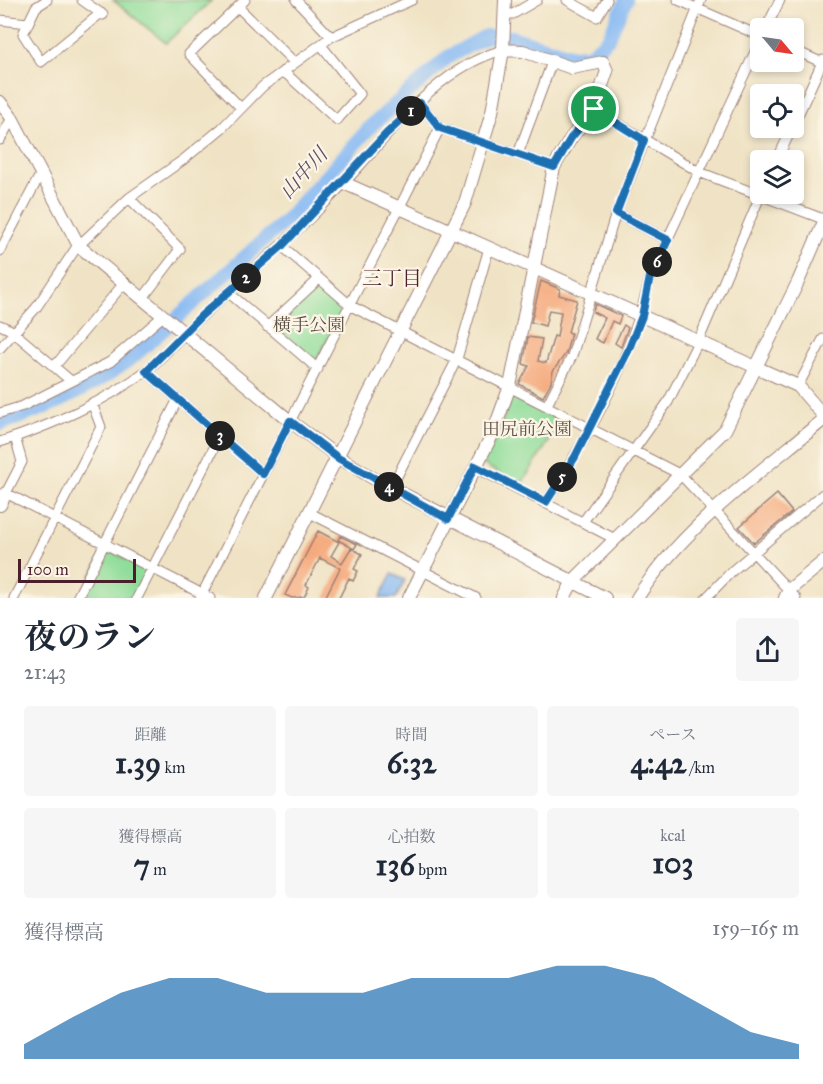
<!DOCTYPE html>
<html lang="ja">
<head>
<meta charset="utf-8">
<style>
	body { margin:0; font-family:"IM FELL Great Primer","Noto Serif JP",serif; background:#f6f6f7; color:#1f2937; height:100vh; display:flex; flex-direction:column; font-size:22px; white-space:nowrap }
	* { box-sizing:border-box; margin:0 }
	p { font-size:20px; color:#747a83 }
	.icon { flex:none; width:33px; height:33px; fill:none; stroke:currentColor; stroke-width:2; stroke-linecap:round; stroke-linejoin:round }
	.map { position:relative; height:598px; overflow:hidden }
	.side { display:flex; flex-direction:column; background:#fff; flex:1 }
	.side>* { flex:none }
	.needle { width:39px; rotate:119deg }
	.tools { position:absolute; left:750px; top:18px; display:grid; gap:12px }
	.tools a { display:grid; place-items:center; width:54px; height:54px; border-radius:6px; background:#fff; box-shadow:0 3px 9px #0003; font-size:30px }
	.scale { position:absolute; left:18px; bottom:15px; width:118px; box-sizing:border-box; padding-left:6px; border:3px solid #4a1f2b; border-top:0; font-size:16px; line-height:21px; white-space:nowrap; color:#4a1f2b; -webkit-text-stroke:4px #fcf5e5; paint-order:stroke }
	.pin { position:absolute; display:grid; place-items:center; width:51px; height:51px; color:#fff; margin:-26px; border:3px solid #fff; border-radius:50%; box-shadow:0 2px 6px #0007 }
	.km { position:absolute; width:30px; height:30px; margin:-15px; border-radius:50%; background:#222; color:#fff; font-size:16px; line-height:30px; text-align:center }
	.round { display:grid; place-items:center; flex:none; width:63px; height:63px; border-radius:6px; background:#f6f6f7 }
	.head { display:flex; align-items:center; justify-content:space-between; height:102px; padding:0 24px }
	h1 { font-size:33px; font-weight:700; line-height:45px }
	.metrics { display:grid; grid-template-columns:repeat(3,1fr); gap:9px; height:102px; padding:6px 24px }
	.metrics div { display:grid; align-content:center; border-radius:6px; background:#f6f6f7; text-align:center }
	.metrics b { font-size:30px; font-weight:700 }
	.metrics small { font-size:16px; font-weight:400 }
	.metrics p { font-size:16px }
	.chart { height:168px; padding:12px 24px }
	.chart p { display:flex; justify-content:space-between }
	.chart svg { width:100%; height:108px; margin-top:6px; fill:#1f6fb2; opacity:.7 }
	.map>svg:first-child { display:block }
</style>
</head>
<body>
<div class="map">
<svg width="823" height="598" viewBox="0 0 823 598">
	<rect width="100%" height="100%" fill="#fcf5e5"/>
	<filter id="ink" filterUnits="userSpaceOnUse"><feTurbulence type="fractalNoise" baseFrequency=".0167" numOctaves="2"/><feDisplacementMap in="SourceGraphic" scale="12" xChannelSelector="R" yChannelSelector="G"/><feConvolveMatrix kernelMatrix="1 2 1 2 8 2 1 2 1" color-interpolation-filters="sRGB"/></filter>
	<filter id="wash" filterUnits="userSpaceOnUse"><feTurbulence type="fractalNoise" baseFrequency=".008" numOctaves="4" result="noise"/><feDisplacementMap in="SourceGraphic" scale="24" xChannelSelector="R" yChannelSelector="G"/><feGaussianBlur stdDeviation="1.35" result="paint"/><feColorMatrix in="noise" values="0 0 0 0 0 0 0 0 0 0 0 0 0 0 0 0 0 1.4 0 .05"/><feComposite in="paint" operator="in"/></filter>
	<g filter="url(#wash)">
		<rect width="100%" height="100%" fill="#f0e3c5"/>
		<path fill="#8fdd9a" stroke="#6c7e62" stroke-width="1.5" d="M 113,0 L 212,0 L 166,43 Z
			M 318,284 L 346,308 L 315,362 L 273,327 Z
			M 513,393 L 564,418 L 520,486 L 483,464 L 498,434 Z
			M 105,548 L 148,570 L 134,598 L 80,598 Z"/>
		<path fill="#87baf4" stroke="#686c90" stroke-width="1.5" d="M 392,574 L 405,580 L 396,598 L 380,598 Z"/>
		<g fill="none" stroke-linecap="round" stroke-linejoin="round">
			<path stroke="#87baf4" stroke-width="14" d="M 0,424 C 47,409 94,387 133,357 L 285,221 L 373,124 L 448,57 L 486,36 L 511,37 L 573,56 L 589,55 L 608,39 L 626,0"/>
		</g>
		<g id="blocks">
			<path fill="#f5a97b" d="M 541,281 L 560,289 L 559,295 L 577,300 L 568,332 L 571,333 L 566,353 L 553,371 L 551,382 L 543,397 L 519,384 L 529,366 L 523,364 L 528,337 L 542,339 L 538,361 L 546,363 L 554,336 L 557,337 L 561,312 L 549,310 L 545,326 L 531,322 Z
				M 595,304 L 621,316 L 618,324 L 612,321 L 603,343 L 595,339 L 605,318 L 593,312 Z
				M 624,325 L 628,328 L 621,347 L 615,343 Z
				M 777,494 L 792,512 L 754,543 L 739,527 Z
				M 318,531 L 339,542 L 331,556 L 342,563 L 351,548 L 362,554 L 354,569 L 358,571 L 353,581 L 349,578 L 339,598 L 325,598 L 340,568 L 320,558 L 306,585 L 309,587 L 304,597 L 292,598 L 285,595 Z
				M 340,536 L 357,544 L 354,549 L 338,540 Z"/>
		</g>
	</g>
	<g filter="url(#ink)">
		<use href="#blocks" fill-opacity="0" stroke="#9d8178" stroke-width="1.5"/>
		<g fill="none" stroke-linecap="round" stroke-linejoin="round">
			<g stroke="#9d8178" stroke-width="11">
				<path id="minor" d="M 47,0 L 36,7 L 23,34 L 41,62 L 101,13
					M 82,0 L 103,15
					M 296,0 L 331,37
					M 567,0 L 597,17 L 607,0
					M 678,0 L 760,36
					M 238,7 L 295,63
					M 506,14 L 513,14 L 537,0
					M 0,20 L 28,23
					M 766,28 L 780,0
					M 794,50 L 823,63
					M 283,71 L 337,120 L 360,94 L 321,45
					M 420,103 L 440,128 L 554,167
					M 241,108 L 189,54 L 245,0
					M 594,109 L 699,172 L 823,219
					M 794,124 L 823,60
					M 0,140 L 12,118
					M 518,154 L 552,62
					M 777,160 L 792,128
					M 129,198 L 180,249 L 143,298
					M 616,213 L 668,240
					M 282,246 L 351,306 L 681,475 L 796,598
					M 0,251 L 41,173
					M 229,293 L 318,369
					M 0,325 L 11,330 L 71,381
					M 267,327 L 319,279
					M 0,348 L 36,308 L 76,248 L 129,198 L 183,160 L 222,128 L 263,86 L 331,37 L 412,0
					M 54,367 L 125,282
					M 146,371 L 263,474
					M 798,386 L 823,339
					M 547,405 L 572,356 L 616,213 L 701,0
					M 0,413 L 23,406 L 110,362 L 164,315
					M 15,437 L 22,462 L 6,493 L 210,598
					M 0,442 C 48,427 107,401 147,370 C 167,354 182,333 202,316 C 250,272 300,231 345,182 C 390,134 436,68 503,50
					M 475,467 L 615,539
					M 391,488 L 457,359 L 489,248
					M 546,502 C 591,433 632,358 650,277 L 760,41
					M 310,513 L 476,598
					M 583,522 L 668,402 L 698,342 L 761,194
					M 14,598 L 101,427 L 92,403
					M 77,598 L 177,401
					M 137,598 L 220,436
					M 200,598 L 440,128
					M 706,598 L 732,571 L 823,494"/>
			</g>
			<g stroke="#9d8178" stroke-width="14">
				<path id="tertiary" d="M 0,102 L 12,118 L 79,246 L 290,421 L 338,457 L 378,481 L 605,598
					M 344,183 L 798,386 L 823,415
					M 0,505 L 6,493
					M 266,598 L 465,203 L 492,112 L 503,50 L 505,0
					M 409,598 L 493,433 L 510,386 L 554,167 L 571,138 L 594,109 L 607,71 L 603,62 L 572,68 L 523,51 L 503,50
					M 564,598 L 573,581 L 725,430 L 798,282 L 823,224
					M 637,598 C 683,527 758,474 823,420
					M 785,598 L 789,590 L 823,562"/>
			</g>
			<use href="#minor" stroke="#fff" stroke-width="9"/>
			<use href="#tertiary" stroke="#fff" stroke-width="12"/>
		</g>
	</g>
	<g fill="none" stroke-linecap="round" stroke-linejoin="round" filter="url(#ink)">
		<g stroke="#fff" stroke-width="12">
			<path id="route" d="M 420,103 L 440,128 L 554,167 L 571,138 L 594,109 L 644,140 L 616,213 L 668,240 L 650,277 L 642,316 L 628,351 L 575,457 L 546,502 L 475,466 L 448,519 L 338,458 L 290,421 L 263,474 L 146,371 L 202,315 L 282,246 L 387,133 Z"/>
		</g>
		<use href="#route" stroke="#1f6fb2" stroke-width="8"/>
	</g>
	<g text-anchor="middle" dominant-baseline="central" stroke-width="4.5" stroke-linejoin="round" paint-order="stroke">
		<g font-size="18" fill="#5b4e47" stroke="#fcf5e5">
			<text x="309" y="325">横手公園</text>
			<text x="527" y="429">田尻前公園</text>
		</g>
		<g font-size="20" font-style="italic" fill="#5c4e67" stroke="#fcf5e5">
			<text transform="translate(303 173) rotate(-48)">山中川</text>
		</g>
		<g font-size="20" fill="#4a1f2b" stroke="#fcf5e5">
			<text x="392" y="278">三丁目</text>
		</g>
	</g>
</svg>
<div class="tools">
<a><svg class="needle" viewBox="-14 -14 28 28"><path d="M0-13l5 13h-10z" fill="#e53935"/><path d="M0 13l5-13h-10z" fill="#747a83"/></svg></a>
<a><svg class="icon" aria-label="locate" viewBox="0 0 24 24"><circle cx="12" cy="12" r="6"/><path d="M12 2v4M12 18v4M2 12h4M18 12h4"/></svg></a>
<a><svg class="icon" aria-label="layers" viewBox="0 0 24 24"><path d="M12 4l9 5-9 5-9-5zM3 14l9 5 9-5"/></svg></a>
</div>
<div class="scale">100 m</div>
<div class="pin" style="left:594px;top:109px;background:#1e9e55"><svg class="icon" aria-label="arrive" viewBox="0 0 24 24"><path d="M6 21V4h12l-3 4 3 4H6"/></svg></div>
<b class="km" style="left:411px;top:111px">1</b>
<b class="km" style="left:246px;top:278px">2</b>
<b class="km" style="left:220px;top:436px">3</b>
<b class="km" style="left:389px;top:487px">4</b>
<b class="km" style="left:562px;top:477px">5</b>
<b class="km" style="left:657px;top:262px">6</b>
</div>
<section class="side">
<div class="head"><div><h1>夜のラン</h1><p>21:43</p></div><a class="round"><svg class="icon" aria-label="share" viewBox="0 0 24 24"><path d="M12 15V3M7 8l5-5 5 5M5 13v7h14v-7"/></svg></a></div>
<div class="metrics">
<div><p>距離</p><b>1.39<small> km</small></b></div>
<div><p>時間</p><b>6:32</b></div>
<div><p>ペース</p><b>4:42<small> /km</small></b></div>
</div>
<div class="metrics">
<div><p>獲得標高</p><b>7<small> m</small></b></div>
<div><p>心拍数</p><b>136<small> bpm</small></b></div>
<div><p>kcal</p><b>103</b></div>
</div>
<div class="chart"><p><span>獲得標高</span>159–165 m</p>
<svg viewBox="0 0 160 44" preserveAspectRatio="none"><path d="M0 44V38L10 27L20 17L30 11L40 11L50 17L60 17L70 17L80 11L90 11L100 11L110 6L120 6L130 11L140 22L150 33L160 38V44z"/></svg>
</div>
</section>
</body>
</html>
